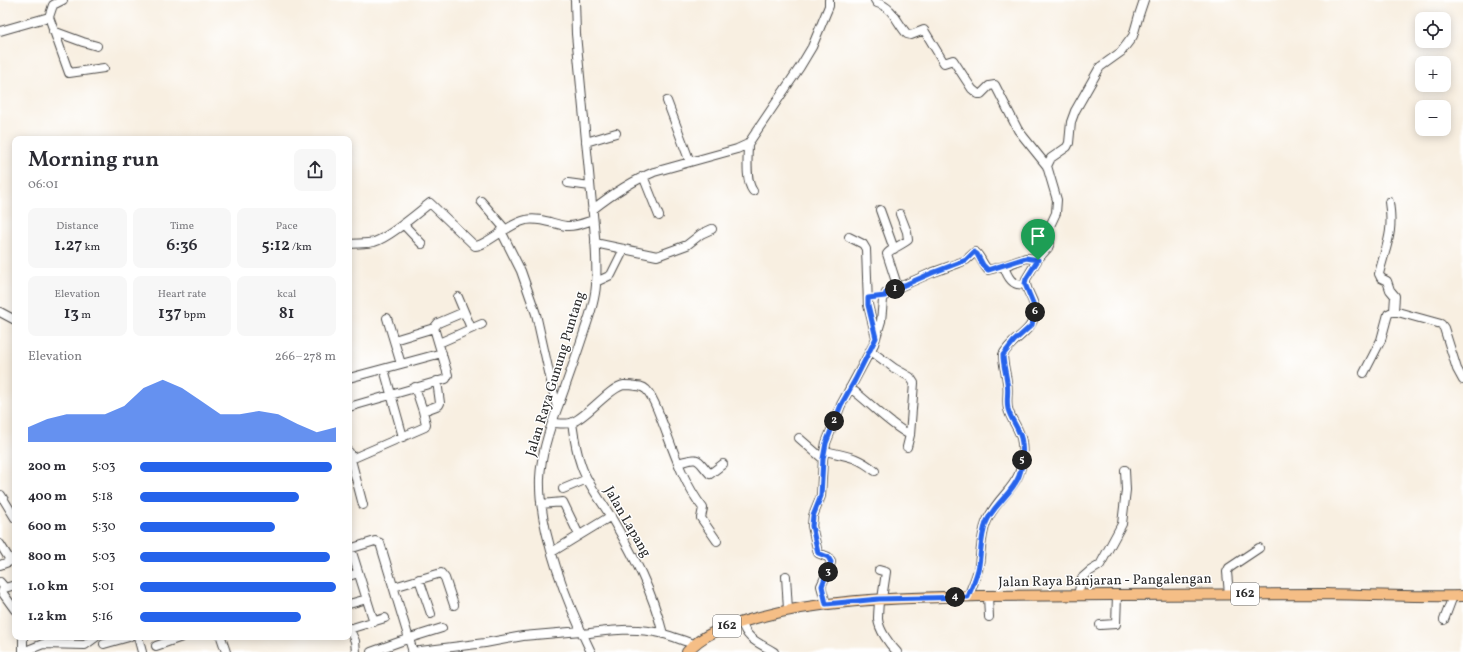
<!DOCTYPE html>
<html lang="en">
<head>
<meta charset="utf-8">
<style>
	body { margin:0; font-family:Vollkorn,serif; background:#f7f7f7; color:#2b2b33; height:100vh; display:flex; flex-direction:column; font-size:15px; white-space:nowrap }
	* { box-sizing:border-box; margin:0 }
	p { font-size:13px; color:#7c7c81 }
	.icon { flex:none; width:22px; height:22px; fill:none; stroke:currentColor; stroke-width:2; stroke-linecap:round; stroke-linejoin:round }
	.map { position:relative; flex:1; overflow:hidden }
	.side { position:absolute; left:12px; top:136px; width:340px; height:504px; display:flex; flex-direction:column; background:#fff; border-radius:8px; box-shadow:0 2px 10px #0003 }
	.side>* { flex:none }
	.tools { position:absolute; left:1415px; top:12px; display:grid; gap:8px }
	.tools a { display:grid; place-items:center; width:36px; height:36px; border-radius:8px; background:#fff; box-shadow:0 2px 10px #0003; font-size:20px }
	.pin { position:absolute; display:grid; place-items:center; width:34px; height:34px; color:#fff; margin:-41px -17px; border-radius:50% 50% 50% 0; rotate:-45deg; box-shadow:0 0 4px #0007 }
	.pin .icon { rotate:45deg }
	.km { position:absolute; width:20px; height:20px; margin:-10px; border-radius:50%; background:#222; color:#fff; font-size:11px; line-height:20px; text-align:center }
	.round { display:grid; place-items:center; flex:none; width:42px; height:42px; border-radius:8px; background:#f7f7f7 }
	.summary { display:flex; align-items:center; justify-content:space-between; height:68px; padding:0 16px }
	h1 { font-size:22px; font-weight:600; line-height:30px }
	.metrics { display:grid; grid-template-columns:repeat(3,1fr); gap:6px; height:68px; padding:4px 16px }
	.metrics div { display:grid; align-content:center; border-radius:8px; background:#f7f7f7; text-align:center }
	.metrics b { font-size:17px; font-weight:600 }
	.metrics small { font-size:11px; font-weight:400 }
	.metrics p { font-size:11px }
	.chart { height:112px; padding:8px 16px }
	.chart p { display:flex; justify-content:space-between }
	.chart svg { width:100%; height:72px; margin-top:4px; fill:#2563eb; opacity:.7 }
	ul { padding:0 16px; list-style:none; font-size:13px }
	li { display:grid; grid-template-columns:64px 48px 1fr; align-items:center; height:30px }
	li i { height:10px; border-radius:5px; background:#2563eb }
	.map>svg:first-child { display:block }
</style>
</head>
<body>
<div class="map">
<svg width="1463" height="652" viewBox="0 0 1463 652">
	<rect width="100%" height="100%" fill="#fff"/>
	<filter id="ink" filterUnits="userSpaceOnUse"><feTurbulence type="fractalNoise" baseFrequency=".025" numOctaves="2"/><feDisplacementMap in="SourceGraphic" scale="8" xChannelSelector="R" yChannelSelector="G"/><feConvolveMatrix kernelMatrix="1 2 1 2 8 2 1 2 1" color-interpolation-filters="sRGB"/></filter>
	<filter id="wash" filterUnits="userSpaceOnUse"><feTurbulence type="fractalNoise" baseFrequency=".012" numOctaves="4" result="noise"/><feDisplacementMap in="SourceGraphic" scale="16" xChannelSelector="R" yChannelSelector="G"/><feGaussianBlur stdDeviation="0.9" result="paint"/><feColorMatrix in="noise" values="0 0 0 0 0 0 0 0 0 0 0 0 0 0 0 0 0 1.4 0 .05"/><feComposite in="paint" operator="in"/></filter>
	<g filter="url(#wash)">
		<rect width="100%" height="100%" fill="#f8efe1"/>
	</g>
	<g filter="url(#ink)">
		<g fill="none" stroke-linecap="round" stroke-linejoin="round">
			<g stroke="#4a4846" stroke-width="10">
				<path id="minor" d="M 575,0 L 576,34 C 581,84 585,134 590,183 C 593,217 598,252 596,285 C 595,300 590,315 585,329 C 577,354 568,379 559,404 C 550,427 541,453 540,478 C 538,531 568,605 591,652
					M 875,0 L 877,3 C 893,7 897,23 907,34 L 911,35 L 924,30 L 944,63 L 953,60 L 972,89 L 978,94 L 981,94 L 989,86 L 995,85 L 1018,130 L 1047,166
					M 49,17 L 69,73 L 104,68
					M 49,17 L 53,5 L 63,0
					M 0,31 L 49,17
					M 53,31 L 83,42 L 97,46
					M 667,101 L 690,162
					M 586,142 L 616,133
					M 748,144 C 748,156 745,181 753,191
					M 643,176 L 659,216
					M 568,183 L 590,186
					M 481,201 L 505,229
					M 1389,202 C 1394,234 1386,245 1379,274 L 1381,278 L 1387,281 L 1390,290 L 1395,296 L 1394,311 L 1441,324 L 1444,328 L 1457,369 L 1463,380
					M 592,210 C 611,195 632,181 654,172 L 737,149 L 748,144 L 800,67 L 812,47 L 829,6 L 829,0
					M 880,210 L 894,249
					M 403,224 L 422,244
					M 501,231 L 521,271 L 536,314 L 557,408
					M 849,237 L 863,244 L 866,249 L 868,305 L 876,337
					M 595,243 L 657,256 L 687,245 L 701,234 L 712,229
					M 349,244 C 357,243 366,244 374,242 C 390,237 416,214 430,203 L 475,246 C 486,246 509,223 526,220 C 539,217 553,224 566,226 C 575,227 584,223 593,220
					M 1004,266 L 1026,258 L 1038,259
					M 596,282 L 611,275 L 624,249
					M 898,288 L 887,254 C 890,249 902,245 908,240 L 907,232 L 900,214
					M 458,297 L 471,328
					M 0,312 L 15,320
					M 387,318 L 401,364
					M 434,328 L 438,323 L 464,312
					M 439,343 L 482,324
					M 871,351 L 894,368 L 910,377 L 914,383 L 910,435 L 907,447
					M 384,369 L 403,437
					M 1364,373 L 1381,340 L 1388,314 L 1394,311
					M 349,378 L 442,353
					M 415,387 L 423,411
					M 850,388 C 871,403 887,423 910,435
					M 349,407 L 446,379 L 448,375 L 434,328 L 394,340
					M 552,423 C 558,423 568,425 573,422 C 589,415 610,387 624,385 C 628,385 632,385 636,386 C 642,386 646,388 649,393 C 656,403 660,417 665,429 C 675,456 685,485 703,508 L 701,518 L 717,541
					M 572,423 C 574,437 576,451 581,465 C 587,484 601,500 611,517 C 634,556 652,590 663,634
					M 799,438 L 823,459
					M 825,451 C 846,456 857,456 875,471
					M 349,452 L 363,505
					M 349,460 L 425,427 L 426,424 L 423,411 L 439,405 L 440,403 L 437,381
					M 678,463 C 701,456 696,459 710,474 L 723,464
					M 563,489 L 587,479
					M 1,495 L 15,518
					M 541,504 L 563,502 L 577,531
					M 0,544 L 10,560
					M 349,549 L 375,541 L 380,543 L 413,652
					M 351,549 L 374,622
					M 552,552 L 611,516
					M 0,565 L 14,560
					M 879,570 L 886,572 L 882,599
					M 349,576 L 358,573
					M 786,576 L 788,610
					M 419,579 L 431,614
					M 0,582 L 5,588 L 3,590 L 2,592 L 15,610
					M 394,587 L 441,573 L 445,578 L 454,605
					M 5,588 L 15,585
					M 1229,594 L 1227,572 L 1229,568 L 1259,548
					M 1078,595 L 1082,578 L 1090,571 L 1100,565 L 1122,524 L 1126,490 L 1125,470
					M 988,596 L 989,617
					M 968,597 C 972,586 977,577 979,565 C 981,551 981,536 986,523 C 999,490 1027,488 1022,443 C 1021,430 1011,421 1008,409 C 1006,400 1009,391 1007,382 C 1006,373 1003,364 1003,355 C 1011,338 1033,333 1035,312 C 1036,300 1024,291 1026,279 L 1038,259 L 1048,248 L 1050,243 L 1049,228 L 1056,213 L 1057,200 L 1047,166 L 1051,158 L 1067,147 L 1069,143 L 1071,122 L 1075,111 L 1100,67 L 1121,52 L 1133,36 L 1139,15 L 1144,0
					M 879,599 C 879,605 878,612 878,619 C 879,630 889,644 897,652
					M 349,604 L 367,599
					M 826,604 L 821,586 L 829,569 L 831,562 L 828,557 L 818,553 L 812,526 L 813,516 L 821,496 L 823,459 L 826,443 L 841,405 L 874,344 L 881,321 L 883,300 L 886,293 L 931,273 L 959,263 L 966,260 L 975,252 C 980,255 983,265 988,270 L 1004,266 C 1007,276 1012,287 1025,284
					M 1444,620 L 1453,596
					M 742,622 C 746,640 760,643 774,652
					M 1100,625 L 1116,624 L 1117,595
					M 349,628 L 355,641 L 356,652
					M 349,629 L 385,618
					M 583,634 C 609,630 637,627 664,634 C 674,637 684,641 694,644
					M 23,637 L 23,652
					M 138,637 L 142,652
					M 221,637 L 226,652
					M 104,644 L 129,637
					M 156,646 L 182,637
					M 23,652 L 43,644 L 85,645 L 96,637
					M 371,652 L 410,638 L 442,628
					M 412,652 L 485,643 L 523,636 L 581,631"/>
			</g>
			<g stroke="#4a4846" stroke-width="12">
				<path id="major" d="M 687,652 C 703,633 726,627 749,620 C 824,598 903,598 980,596 C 1025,596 1070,595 1115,595 C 1185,595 1255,594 1325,594 C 1371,595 1417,597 1463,596"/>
			</g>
			<use href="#minor" stroke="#fff" stroke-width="8"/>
			<use href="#major" stroke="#f5be86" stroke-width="10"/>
		</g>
	</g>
	<g fill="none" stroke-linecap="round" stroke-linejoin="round" filter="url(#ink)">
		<g stroke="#fff" stroke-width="8">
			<path id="route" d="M 974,252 L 977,254 L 983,265 L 988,270 L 1026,258 L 1038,260 L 1026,279 L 1025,284 L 1035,308 L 1032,325 L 1014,341 L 1003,355 C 1003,364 1006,373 1007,382 C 1009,391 1006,400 1008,409 C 1011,421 1021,430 1022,443 C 1023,453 1023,466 1019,476 C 1012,494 993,505 986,523 C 981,536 981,551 979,565 C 977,577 972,586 968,597 L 879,599 L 826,604 L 822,586 L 831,562 L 828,557 L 818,553 L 812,526 L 813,516 L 821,496 L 823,459 L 826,443 L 841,405 L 855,380 L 876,338 L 868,305 L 868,298 L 885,296 L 886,293 L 932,273 L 966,260 Z"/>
		</g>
		<use href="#route" stroke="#2563eb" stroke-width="5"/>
	</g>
	<g text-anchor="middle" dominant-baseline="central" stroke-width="3" stroke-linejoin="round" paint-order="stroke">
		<g fill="#fff" stroke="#6b6b6b" stroke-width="1">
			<rect x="1231" y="583" width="28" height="22" rx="3"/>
			<rect x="713" y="615" width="28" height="22" rx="3"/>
		</g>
		<g font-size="13" font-weight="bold" fill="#2b2b2b">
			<text x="1245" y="594">162</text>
			<text x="727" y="626">162</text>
		</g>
		<g font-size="14" fill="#2b2b2b" stroke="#fff">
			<text transform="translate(556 374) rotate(-73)">Jalan Raya Gunung Puntang</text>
			<text transform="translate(627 522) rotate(60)">Jalan Lapang</text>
			<text transform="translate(1105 581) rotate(-1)">Jalan Raya Banjaran - Pangalengan</text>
		</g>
	</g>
</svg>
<div class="tools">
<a><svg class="icon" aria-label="locate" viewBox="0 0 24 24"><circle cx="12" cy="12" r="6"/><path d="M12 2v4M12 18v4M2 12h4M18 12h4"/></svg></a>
<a>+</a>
<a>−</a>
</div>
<div class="pin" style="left:1038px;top:260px;background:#1e9e55"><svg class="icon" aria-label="arrive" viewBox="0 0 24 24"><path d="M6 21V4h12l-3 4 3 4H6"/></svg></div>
<b class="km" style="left:895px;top:289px">1</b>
<b class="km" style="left:834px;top:421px">2</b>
<b class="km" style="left:828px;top:572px">3</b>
<b class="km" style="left:955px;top:597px">4</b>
<b class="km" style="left:1022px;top:460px">5</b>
<b class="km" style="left:1035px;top:312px">6</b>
<section class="side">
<div class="summary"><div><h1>Morning run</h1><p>06:01</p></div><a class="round"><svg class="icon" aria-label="share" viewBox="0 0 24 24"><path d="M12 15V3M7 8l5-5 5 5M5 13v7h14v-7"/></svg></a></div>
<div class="metrics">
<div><p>Distance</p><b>1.27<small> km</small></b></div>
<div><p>Time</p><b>6:36</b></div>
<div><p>Pace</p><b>5:12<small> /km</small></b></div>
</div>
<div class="metrics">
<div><p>Elevation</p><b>13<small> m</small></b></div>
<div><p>Heart rate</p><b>137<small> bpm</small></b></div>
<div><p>kcal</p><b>81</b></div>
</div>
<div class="chart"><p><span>Elevation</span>266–278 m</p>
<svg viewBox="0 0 160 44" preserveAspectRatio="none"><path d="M0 44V35L10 30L20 27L30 27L40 27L50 22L60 11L70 6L80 11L90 19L100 27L110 27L120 25L130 27L140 33L150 38L160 35V44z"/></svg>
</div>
<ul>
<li><b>200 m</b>5:03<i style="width:98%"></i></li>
<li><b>400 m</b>5:18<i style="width:81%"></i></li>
<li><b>600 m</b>5:30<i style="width:69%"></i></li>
<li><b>800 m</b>5:03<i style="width:97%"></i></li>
<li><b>1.0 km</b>5:01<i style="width:100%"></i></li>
<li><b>1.2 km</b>5:16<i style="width:82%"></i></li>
</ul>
</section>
</div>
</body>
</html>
